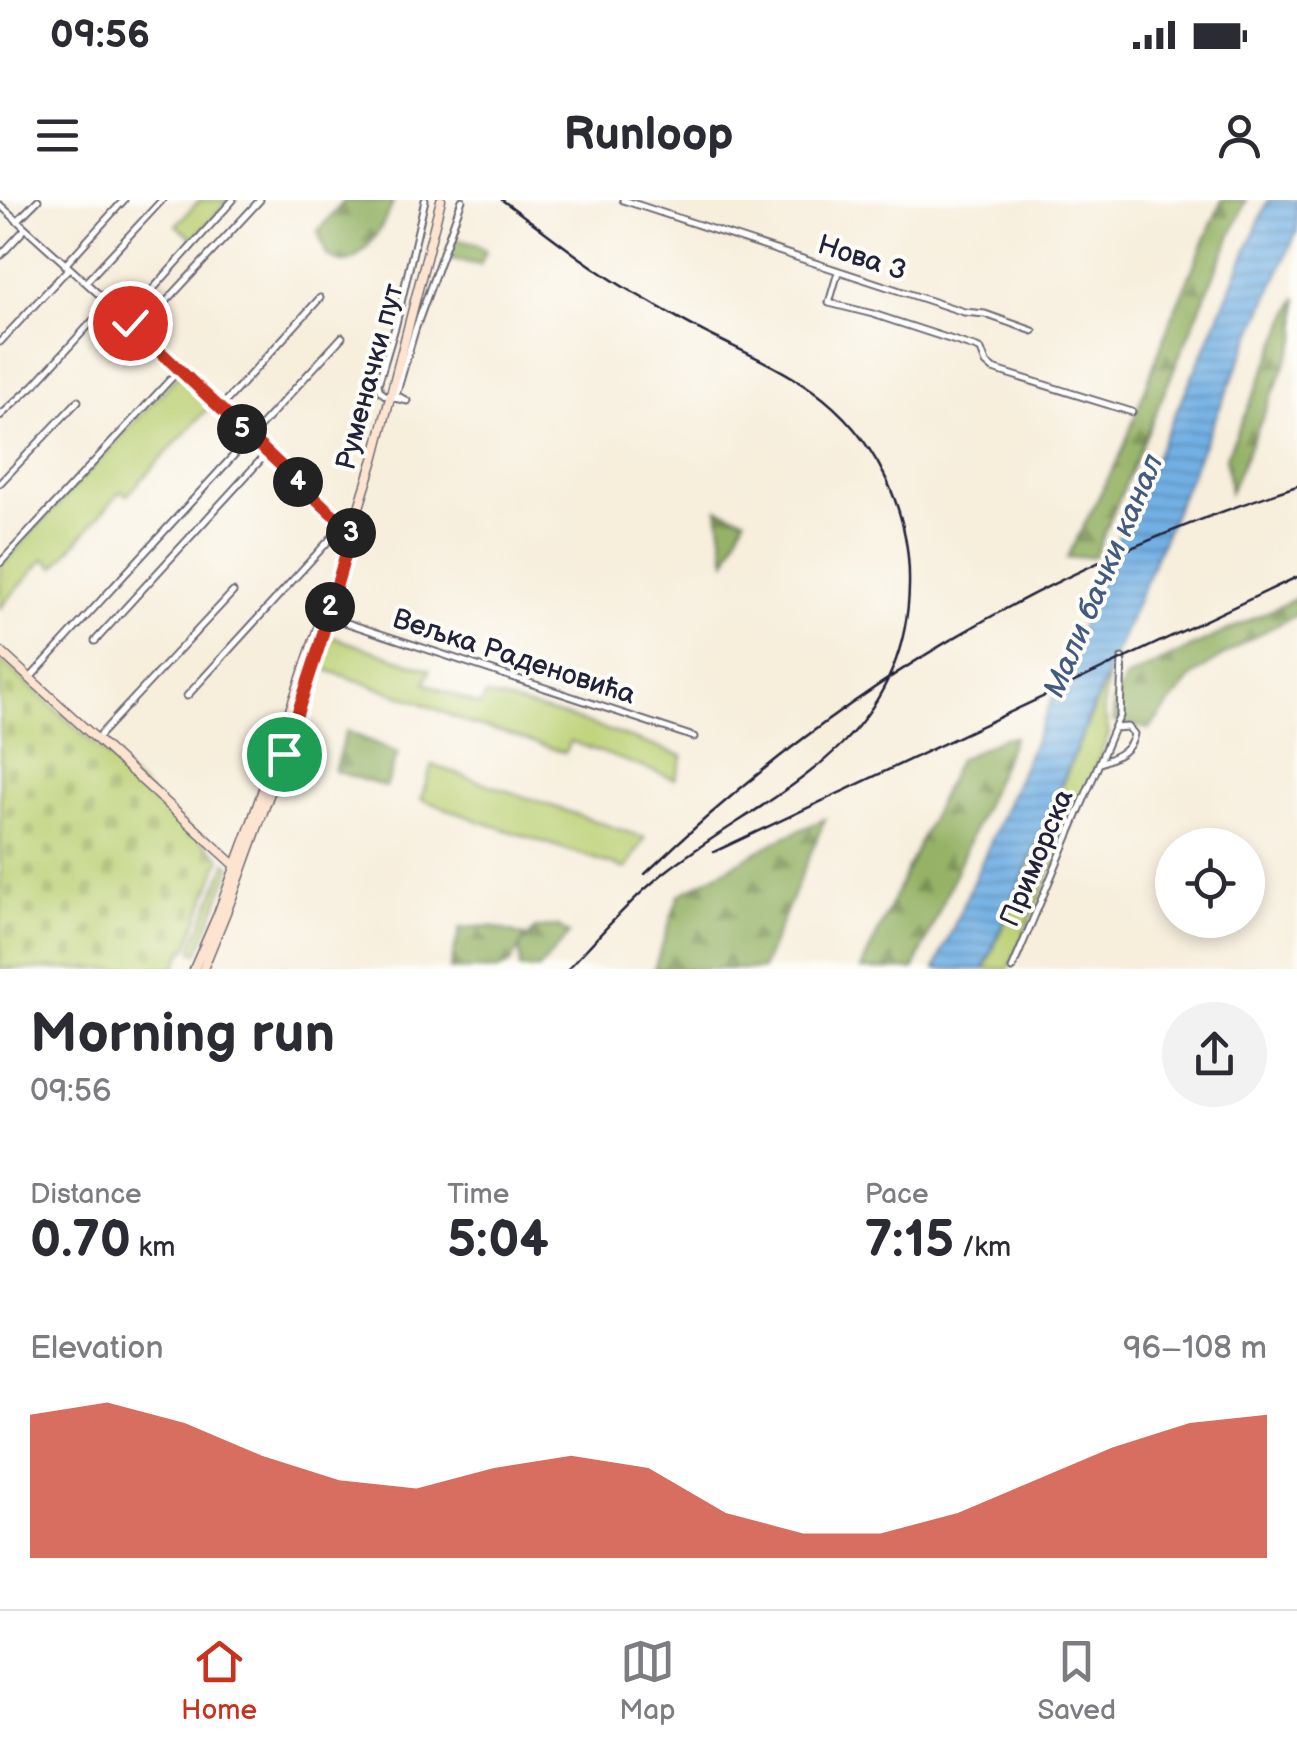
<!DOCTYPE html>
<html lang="en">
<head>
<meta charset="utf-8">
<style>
	body { margin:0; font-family:"Balsamiq Sans",sans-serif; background:#f2f2f3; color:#2b2b33; height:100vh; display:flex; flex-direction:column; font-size:38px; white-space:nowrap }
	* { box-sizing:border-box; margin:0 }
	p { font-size:32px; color:#7c7c81 }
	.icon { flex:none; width:55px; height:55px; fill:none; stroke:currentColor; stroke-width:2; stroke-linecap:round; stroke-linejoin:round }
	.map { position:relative; height:769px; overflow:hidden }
	.panel { display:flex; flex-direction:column; background:#fff; flex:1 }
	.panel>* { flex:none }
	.fabs { position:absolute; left:1155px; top:628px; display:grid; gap:20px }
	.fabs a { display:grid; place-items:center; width:110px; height:110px; border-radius:50%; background:#fff; box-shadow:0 5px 15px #0003; font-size:50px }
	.pin { position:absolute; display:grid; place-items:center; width:85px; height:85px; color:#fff; margin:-42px; border:5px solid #fff; border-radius:50%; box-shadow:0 2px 10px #0007 }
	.km { position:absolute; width:50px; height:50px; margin:-25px; border-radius:50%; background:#222; color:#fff; font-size:28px; line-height:50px; text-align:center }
	.round { display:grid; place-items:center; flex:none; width:105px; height:105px; border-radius:52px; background:#f2f2f3 }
	.summary { display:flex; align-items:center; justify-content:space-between; height:170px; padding:0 30px }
	h1 { font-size:55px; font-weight:700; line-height:75px }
	.stats { display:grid; grid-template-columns:repeat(3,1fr); gap:15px; height:170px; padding:10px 30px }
	.stats div { display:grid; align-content:center }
	.stats b { font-size:50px; font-weight:700 }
	.stats small { font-size:28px; font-weight:400 }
	.stats p { font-size:28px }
	.chart { height:280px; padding:20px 30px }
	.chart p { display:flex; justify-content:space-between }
	.chart svg { width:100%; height:180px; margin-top:10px; fill:#c8321e; opacity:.7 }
	.status { display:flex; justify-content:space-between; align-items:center; height:70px; padding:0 50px; background:#fff; direction:ltr }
	.status svg { height:28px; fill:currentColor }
	header { display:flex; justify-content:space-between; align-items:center; height:130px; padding:0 30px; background:#fff; font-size:45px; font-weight:700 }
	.tab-bar { display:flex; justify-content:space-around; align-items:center; height:140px; border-top:2px solid #e1e1e2; background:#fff; font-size:28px; color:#7c7c81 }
	.tab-bar a { display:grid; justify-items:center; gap:5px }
	.tab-bar .active { color:#c8321e }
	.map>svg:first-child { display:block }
</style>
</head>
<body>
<div class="status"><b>09:56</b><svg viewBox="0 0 49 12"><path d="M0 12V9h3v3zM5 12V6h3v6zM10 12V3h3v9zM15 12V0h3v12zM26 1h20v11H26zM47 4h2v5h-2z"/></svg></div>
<header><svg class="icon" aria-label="menu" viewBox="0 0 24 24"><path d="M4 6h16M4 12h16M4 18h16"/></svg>Runloop<svg class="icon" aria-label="person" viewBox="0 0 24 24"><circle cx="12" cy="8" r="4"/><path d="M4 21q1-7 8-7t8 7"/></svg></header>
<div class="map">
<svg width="1297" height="769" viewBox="0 0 1297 769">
	<defs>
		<pattern id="forest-firs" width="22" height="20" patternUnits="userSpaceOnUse" patternTransform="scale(2.5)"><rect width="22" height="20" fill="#95b266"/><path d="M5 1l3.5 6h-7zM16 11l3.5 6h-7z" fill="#799055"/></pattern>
		<pattern id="cemetery-stones" width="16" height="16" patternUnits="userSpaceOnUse" patternTransform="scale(2.5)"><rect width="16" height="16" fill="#bcd074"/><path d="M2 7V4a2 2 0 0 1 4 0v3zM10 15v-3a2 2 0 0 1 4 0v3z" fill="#a1b265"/></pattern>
		<pattern id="water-rules" width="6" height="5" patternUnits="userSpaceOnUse" patternTransform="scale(2.5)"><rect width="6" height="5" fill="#72b0e4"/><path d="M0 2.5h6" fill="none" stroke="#5d8fba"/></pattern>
	</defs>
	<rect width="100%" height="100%" fill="#fdfcf7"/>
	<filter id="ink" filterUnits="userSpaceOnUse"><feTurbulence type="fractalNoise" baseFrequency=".01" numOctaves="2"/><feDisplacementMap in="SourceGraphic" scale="20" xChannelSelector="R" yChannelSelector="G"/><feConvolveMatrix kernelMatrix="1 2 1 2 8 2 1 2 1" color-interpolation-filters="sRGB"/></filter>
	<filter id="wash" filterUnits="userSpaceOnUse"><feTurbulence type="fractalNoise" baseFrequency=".0048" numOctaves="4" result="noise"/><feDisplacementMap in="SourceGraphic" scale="40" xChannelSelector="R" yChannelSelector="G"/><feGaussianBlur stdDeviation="2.25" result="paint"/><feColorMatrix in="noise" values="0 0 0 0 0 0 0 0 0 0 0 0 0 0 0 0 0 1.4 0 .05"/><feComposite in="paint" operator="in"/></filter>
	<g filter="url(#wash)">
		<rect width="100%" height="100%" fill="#f7eedc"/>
		<path fill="#bcd074" stroke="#6f7958" stroke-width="2.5" d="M 200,0 L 229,0 L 193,39 L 176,25 Z
			M 179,174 L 183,175 L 213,203 L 127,295 L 121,291 L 55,367 L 44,359 L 0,408 L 0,367 Z
			M 330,436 L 430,470 L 425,483 L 480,506 L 486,495 L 572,518 L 683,556 L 675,579 L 570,541 L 565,553 L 509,534 L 470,524 L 419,502 L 318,467 Z
			M 1108,475 L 1103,508 L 1109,534 L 1009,769 L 985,769 Z
			M 432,565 L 645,638 L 626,669 L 479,621 L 421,599 Z
			M 227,662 L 231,668 L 198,753 L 193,753 L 192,748 Z"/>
		<path fill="url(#forest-firs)" stroke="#5c6a50" stroke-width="2.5" d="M 345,0 L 393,2 C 388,18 367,54 350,61 C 342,64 334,60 327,56 L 318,31 Z
			M 1222,0 L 1246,0 L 1116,306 L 1095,356 L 1067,358 L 1122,252 L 1171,119 Z
			M 454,39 L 476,44 L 486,51 L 480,65 L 447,58 Z
			M 1297,97 L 1297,138 L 1230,292 L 1226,257 Z
			M 718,309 L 745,318 L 726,361 Z
			M 1297,398 L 1297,415 L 1244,442 L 1194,475 L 1149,529 L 1114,522 L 1113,502 L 1126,478 Z
			M 346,531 L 398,553 L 386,587 L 334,571 Z
			M 1014,537 L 914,769 L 861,769 L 958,560 L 1002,538 Z
			M 825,619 L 762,769 L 654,769 L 679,695 L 784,637 Z
			M 490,726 L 525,736 L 522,744 L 535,729 L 557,726 L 569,734 L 539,769 L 520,768 L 520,746 L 510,763 L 499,769 L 450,769 L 460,728 Z"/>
		<path fill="url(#cemetery-stones)" stroke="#6f7958" stroke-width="2.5" d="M 0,459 L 221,658 L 187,749 L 184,749 L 174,769 L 0,769 Z"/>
		<path fill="url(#water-rules)" stroke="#4a6990" stroke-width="2.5" d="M 1268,0 L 1297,0 L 1297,31 L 1180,299 L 984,769 L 935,769 L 1045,517 L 1100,378 L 1202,155 Z"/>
	</g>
	<g filter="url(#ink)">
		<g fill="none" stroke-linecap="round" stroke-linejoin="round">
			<g stroke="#6d6973" stroke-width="9">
				<path id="street" d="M 425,0 L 396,124 L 378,184 C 380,199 395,197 407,201 L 396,195 L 415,130 L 462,0
					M 623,0 L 964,112 L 985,114 L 1033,131
					M 0,5 L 145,136 L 331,313 L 351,328
					M 17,21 L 38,0
					M 0,56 L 25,29
					M 65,65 L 124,0
					M 838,72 L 829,103 L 873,114 L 977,148 L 981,150 L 986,163 L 993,169 L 1132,212
					M 86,82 L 162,0
					M 126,119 L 233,0
					M 139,131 L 260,0
					M 0,142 L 69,68
					M 220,208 L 320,98
					M 0,216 L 35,184 L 109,103
					M 0,283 L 78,201
					M 0,363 L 180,169
					M 326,416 L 694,537
					M 95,441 L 267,253
					M 30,478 L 342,137
					M 187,496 L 344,324
					M 1114,528 L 1120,516 L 1122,458
					M 97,538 L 233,392
					M 1012,769 L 1114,528 L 1128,527 L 1134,534 C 1131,552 1115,557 1100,563"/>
			</g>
			<g stroke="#6d6973" stroke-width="11">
				<path id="secondary" d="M 0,451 L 236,666
					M 194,769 L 218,714 L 250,627 L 356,317 L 375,256 L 441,0
					M 203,769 L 233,695 L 284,554 L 330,408"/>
			</g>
			<use href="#street" stroke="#fff" stroke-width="5"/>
			<use href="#secondary" stroke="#fde4d1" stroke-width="8"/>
			<path stroke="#22223b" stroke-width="2.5" d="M 502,0 C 545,31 587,66 632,92 C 659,107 685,123 712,136 C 746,153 781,168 812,190 C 875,235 911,310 909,386 C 908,448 886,499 843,543 C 791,595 722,627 665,672 C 629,701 599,736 568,769
				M 714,652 L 1297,377
				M 645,674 C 836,490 1044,367 1297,286"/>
		</g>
	</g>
	<g fill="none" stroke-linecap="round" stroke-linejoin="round" filter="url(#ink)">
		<g stroke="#fff" stroke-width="20">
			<path id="route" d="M 130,123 L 331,313 L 353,328 L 320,444 L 284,554"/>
		</g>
		<use href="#route" stroke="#c8321e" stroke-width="12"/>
	</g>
	<g text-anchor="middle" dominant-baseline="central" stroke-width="8" stroke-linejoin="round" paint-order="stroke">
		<g font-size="28" fill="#22223b" stroke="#fdfcf7">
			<text transform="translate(862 58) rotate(18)">Нова 3</text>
			<text transform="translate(370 177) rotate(-75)">Руменачки пут</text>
			<text transform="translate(514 457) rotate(18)">Вељка Раденовића</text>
			<text transform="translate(1037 658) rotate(-67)">Приморска</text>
		</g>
		<g font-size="30" font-style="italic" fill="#425b7f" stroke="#fdfcf7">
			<text transform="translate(1104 376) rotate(-67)">Мали бачки канал</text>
		</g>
	</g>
</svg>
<div class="fabs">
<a><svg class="icon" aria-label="locate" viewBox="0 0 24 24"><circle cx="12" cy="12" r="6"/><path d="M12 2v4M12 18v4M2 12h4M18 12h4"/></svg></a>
</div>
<div class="pin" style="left:284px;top:554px;background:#1e9e55"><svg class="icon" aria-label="arrive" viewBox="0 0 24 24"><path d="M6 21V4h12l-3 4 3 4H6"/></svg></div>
<div class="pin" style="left:130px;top:123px;background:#d93025"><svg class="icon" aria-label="check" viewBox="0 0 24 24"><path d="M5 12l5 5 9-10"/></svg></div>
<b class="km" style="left:330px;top:407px">2</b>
<b class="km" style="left:351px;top:333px">3</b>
<b class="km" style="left:298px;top:282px">4</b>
<b class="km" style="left:242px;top:229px">5</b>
</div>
<section class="panel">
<div class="summary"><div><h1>Morning run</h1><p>09:56</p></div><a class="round"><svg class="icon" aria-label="share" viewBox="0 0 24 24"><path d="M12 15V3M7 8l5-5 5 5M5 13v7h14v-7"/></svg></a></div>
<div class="stats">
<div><p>Distance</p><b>0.70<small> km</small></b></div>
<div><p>Time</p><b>5:04</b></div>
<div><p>Pace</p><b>7:15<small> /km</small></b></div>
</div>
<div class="chart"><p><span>Elevation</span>96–108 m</p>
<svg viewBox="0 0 160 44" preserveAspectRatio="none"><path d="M0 44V9L10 6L20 11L30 19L40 25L50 27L60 22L70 19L80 22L90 33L100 38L110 38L120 33L130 25L140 17L150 11L160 9V44z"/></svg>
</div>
</section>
<nav class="tab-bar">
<a class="active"><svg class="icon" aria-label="home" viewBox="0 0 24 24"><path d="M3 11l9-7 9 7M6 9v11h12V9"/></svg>Home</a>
<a><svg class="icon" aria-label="map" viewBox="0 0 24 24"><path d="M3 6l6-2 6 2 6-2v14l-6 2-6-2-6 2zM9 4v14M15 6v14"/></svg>Map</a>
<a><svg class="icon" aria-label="saved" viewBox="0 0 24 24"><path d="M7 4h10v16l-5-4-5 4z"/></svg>Saved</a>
</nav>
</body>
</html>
